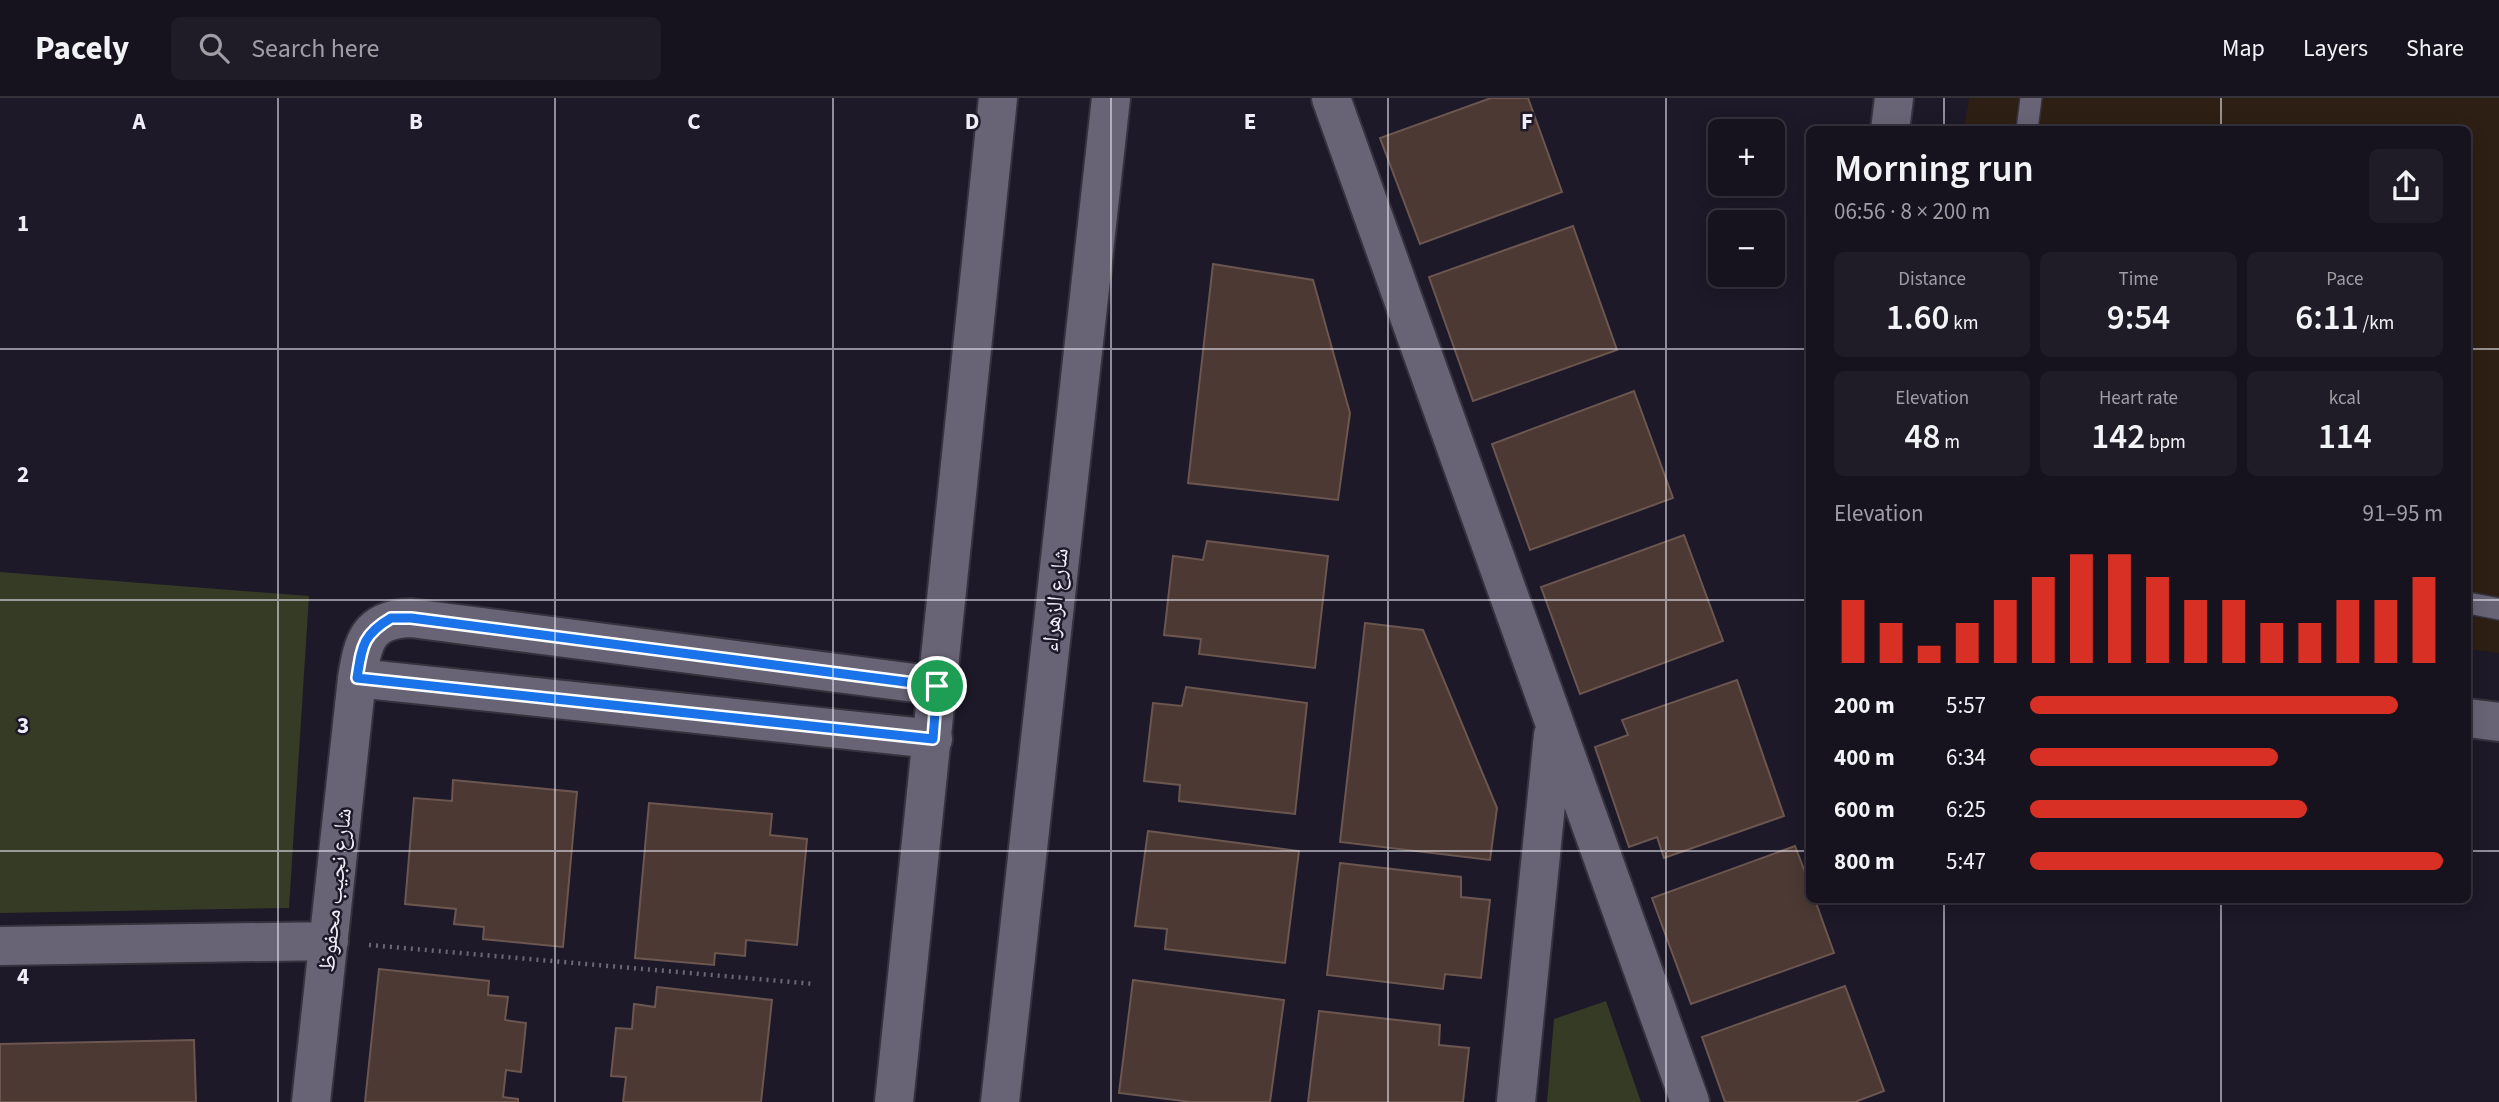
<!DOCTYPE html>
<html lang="en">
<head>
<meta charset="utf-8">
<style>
	body { margin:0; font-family:"Source Sans 3","Noto Naskh Arabic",sans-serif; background:#1f1c27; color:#f1f3f6; height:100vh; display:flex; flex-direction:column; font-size:26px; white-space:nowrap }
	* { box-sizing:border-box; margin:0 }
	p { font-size:23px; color:#9e9ea4 }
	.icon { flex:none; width:38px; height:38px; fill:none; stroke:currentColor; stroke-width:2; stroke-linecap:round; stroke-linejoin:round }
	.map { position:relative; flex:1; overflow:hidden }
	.sheet { position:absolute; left:1806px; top:28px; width:665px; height:777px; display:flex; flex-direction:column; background:#16131e; border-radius:10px; box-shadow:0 4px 18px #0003,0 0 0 2px #35323c }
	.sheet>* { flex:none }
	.tools { position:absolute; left:1708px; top:21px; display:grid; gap:14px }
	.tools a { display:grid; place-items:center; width:77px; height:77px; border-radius:10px; background:#16131e; box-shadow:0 4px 18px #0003,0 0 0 2px #35323c; font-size:35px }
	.pin { position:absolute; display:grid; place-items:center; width:60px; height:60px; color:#fff; margin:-30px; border:4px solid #fff; border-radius:50%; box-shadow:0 2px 7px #0007 }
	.round { display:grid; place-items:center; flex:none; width:74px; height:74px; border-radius:10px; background:#1f1c27 }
	.headline { display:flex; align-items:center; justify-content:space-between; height:119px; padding:0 28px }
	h1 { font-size:38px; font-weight:600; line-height:52px }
	.metrics { display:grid; grid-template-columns:repeat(3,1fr); gap:10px; height:119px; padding:7px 28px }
	.metrics div { display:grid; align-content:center; border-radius:10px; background:#1f1c27; text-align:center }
	.metrics b { font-size:35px; font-weight:600 }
	.metrics small { font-size:19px; font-weight:400 }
	.metrics p { font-size:19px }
	.chart { height:196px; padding:14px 28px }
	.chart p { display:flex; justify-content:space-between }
	.chart svg { width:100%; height:126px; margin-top:7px; stroke:#d93025; stroke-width:6 }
	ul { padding:0 28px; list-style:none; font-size:23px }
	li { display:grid; grid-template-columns:112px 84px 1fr; align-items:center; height:52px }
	li i { height:18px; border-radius:9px; background:#d93025 }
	header { display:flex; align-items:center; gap:42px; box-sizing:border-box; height:98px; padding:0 35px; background:#16131e; border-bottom:2px solid #35323c }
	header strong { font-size:33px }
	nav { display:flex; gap:38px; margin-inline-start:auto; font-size:24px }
	.search { width:490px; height:63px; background:#1f1c27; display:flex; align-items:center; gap:18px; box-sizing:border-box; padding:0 24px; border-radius:10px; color:#9e9ea4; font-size:26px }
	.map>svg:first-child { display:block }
</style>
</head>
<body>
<header>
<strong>Pacely</strong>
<div class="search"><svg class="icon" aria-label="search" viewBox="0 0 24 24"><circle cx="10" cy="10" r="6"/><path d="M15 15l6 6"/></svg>Search here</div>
<nav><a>Map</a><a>Layers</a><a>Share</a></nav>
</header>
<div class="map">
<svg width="2499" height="1004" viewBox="0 0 2499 1004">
	<rect width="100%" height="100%" fill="#1d1928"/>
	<path fill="#2e1f14" d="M 1969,0 L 2499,0 L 2499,555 L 2468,551 L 2468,32 L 1964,32 Z"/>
	<path fill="#363b26" d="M 0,474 L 309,498 L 289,810 L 0,815 Z
		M 1606,903 L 1641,1004 L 1547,1004 L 1554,921 Z"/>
	<path fill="#4c3933" stroke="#6b5650" stroke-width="2" d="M 1491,0 L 1528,0 L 1562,94 L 1420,146 L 1380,40 Z
		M 1573,128 L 1617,252 L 1473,303 L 1429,179 Z
		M 1213,166 L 1313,182 L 1350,315 L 1338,402 L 1188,385 Z
		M 1634,293 L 1673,400 L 1530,452 L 1492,346 Z
		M 1684,437 L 1723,543 L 1580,596 L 1541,489 Z
		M 1207,443 L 1328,458 L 1315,570 L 1199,556 L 1201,541 L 1164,537 L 1173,458 L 1203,462 Z
		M 1365,525 L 1423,532 L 1497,710 L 1490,762 L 1340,744 Z
		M 1737,582 L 1784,718 L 1664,760 L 1657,739 L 1629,749 L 1595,649 L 1628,637 L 1622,622 Z
		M 1186,589 L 1307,605 L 1295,716 L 1179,703 L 1180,687 L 1144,683 L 1153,605 L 1182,608 Z
		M 453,682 L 577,694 L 563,849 L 483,841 L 484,829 L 454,826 L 456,811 L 405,806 L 414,700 L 452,703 Z
		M 649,705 L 772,716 L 770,737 L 807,741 L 797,847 L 746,842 L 745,858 L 715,855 L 714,867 L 635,860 Z
		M 1148,733 L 1299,753 L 1285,865 L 1165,851 L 1167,831 L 1135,828 Z
		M 1795,748 L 1810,787 L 1810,802 L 1815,802 L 1834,855 L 1691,906 L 1652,800 Z
		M 1340,765 L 1461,779 L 1461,799 L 1490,802 L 1481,880 L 1445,876 L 1443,891 L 1327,877 Z
		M 379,871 L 489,883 L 488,897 L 508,899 L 505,922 L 526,925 L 521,974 L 506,972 L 503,999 L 518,1001 L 518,1004 L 365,1004 Z
		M 1133,882 L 1284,902 L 1270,1004 L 1191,1004 L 1119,995 Z
		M 1845,888 L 1884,993 L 1855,1004 L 1725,1004 L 1702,939 Z
		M 657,889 L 772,902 L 761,1004 L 623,1004 L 626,979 L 611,978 L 616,930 L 632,931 L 634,906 L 655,909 Z
		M 1319,913 L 1440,927 L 1439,947 L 1469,950 L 1463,1004 L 1308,1004 Z
		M 194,942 L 196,1004 L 0,1004 L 0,946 Z"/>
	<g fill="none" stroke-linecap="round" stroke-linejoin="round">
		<g stroke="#35333e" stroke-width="24">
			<path id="service" d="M 2027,32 L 2031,0
				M 2468,505 L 2499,511"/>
		</g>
		<g stroke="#35333e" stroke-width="42">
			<path id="minor" d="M 1331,0 L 1690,1004
				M 1890,32 L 1894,0
				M 357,580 L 933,641
				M 2468,620 L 2499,624
				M 0,848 L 329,843
				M 311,1004 L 357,580 C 363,543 368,521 411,520 L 938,588
				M 1516,1004 L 1553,637"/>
		</g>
		<g stroke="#35333e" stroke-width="42">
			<path id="secondary" d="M 894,1004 L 998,0
				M 1000,1004 L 1111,0"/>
		</g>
		<path stroke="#6b6875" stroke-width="4.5" stroke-dasharray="2 5" stroke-linecap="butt" d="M 369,847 L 815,886"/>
		<use href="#service" stroke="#686476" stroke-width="21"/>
		<use href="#minor" stroke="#686476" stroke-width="38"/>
		<use href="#secondary" stroke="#686476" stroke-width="38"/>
	</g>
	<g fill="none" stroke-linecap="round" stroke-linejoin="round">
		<g stroke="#fff" stroke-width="14">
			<path id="route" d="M 391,520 L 411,520 L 937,588 L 933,641 L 357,580 C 362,549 362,537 391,520 Z"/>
		</g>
		<use href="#route" stroke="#1a73e8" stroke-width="9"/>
	</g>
	<path fill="none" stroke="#efedf8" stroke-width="2" stroke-opacity="0.55" d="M 278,0 L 278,1004M 555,0 L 555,1004M 833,0 L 833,1004M 1111,0 L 1111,1004M 1388,0 L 1388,1004M 1666,0 L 1666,1004M 1944,0 L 1944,32M 2221,0 L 2221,32M 0,251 L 1810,251M 2468,251 L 2499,251M 0,502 L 1810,502M 2468,502 L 2499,502M 0,753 L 1810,753M 2468,753 L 2499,753M 1944,802 L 1944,1004M 2221,802 L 2221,1004"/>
	<g text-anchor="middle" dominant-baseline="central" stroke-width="5" stroke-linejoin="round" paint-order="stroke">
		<g font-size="23" fill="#efedf8" stroke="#1d1928">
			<text transform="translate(1055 502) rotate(-84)">شارع الزهراء</text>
			<text transform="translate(335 792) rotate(-84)">شارع نجيب محفوظ</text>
		</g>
	</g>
	<g font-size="23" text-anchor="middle" font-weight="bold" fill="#efedf8" stroke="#1d1928" stroke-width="5" stroke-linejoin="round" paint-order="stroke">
		<text x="139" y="31">A</text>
		<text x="416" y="31">B</text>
		<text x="694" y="31">C</text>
		<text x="972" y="31">D</text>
		<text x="1250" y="31">E</text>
		<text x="1527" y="31">F</text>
		<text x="23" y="133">1</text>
		<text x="23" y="384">2</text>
		<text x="23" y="635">3</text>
		<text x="23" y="886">4</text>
	</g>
</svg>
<div class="tools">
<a>+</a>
<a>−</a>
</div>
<div class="pin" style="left:937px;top:588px;background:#1e9e55"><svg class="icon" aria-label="arrive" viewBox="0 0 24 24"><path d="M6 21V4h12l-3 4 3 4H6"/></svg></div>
<section class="sheet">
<div class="headline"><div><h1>Morning run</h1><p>06:56 · 8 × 200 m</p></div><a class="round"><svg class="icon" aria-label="share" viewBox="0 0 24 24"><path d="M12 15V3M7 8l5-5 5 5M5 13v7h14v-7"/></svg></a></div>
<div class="metrics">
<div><p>Distance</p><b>1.60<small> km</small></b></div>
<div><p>Time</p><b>9:54</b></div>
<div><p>Pace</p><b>6:11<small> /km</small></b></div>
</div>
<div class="metrics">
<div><p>Elevation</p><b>48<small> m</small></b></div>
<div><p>Heart rate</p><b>142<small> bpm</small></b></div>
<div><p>kcal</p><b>114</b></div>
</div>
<div class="chart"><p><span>Elevation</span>91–95 m</p>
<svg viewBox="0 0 160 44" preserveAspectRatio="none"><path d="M5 44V22M15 44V30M25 44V38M35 44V30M45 44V22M55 44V14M65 44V6M75 44V6M85 44V14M95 44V22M105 44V22M115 44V30M125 44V30M135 44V22M145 44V22M155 44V14"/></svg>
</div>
<ul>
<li><b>200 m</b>5:57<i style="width:89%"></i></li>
<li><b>400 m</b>6:34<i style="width:60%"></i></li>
<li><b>600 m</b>6:25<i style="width:67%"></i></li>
<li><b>800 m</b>5:47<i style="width:100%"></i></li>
</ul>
</section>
</div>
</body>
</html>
